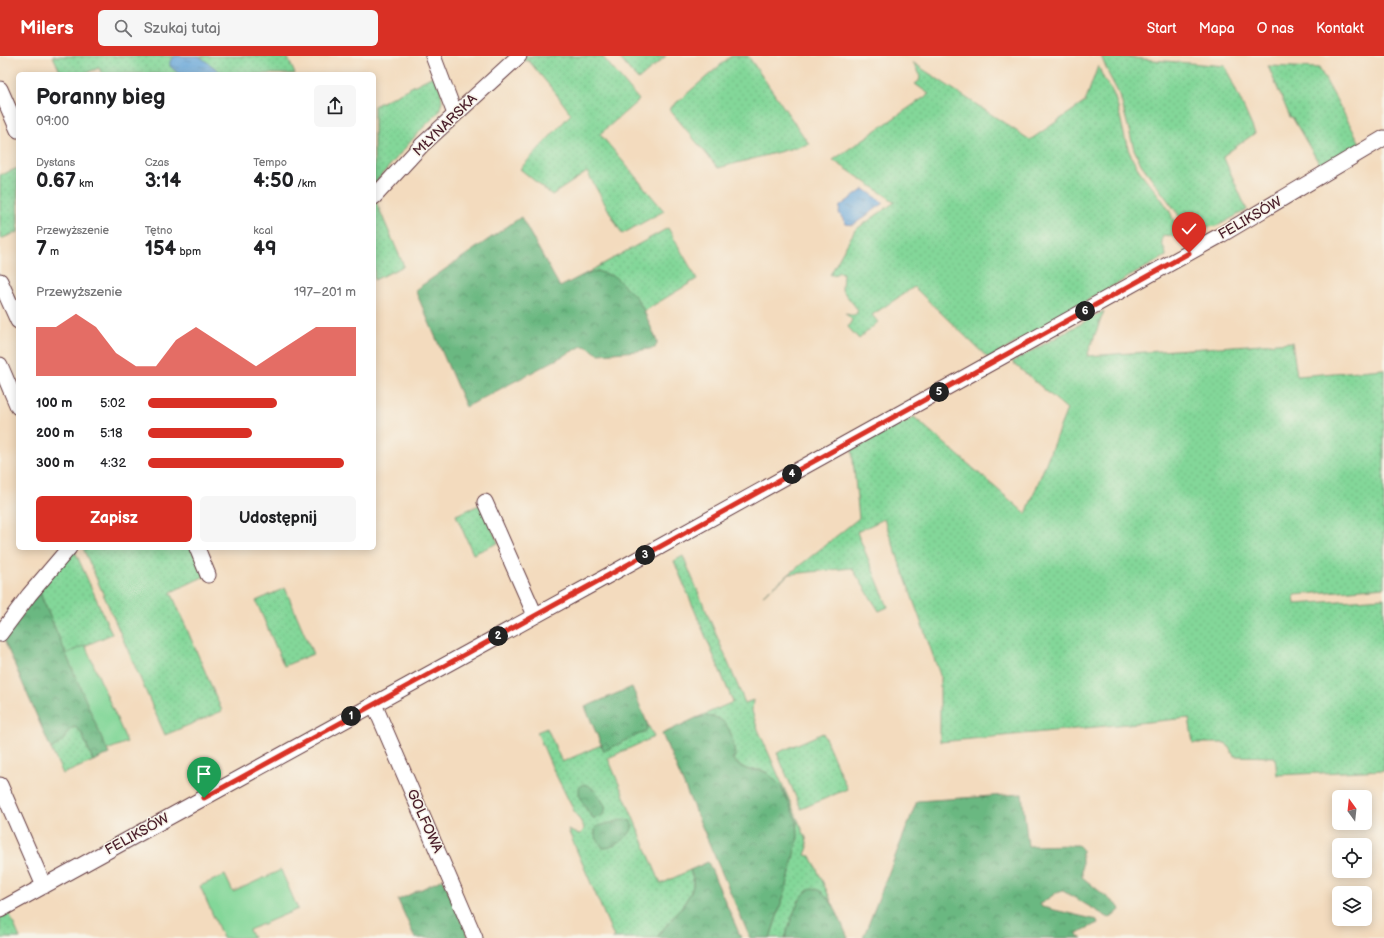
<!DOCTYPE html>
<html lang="pl">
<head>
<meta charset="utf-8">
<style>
	body { margin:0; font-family:"Balsamiq Sans",sans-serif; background:#f6f6f6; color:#202124; height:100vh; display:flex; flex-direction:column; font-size:15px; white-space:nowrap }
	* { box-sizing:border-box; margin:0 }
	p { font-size:13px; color:#757577 }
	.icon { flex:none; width:22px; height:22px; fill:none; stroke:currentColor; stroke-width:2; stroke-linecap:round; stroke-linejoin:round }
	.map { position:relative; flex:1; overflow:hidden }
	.details { position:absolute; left:16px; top:16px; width:360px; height:478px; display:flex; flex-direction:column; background:#fff; border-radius:6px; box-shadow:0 2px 10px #0003 }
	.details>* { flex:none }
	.needle { width:26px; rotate:345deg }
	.fabs { position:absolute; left:1332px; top:734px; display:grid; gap:8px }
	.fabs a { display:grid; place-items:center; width:40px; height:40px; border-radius:6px; background:#fff; box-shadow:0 2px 10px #0003; font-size:20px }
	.pin { position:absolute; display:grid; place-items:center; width:34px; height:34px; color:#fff; margin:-41px -17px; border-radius:50% 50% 50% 0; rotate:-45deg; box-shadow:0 0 4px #0007 }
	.pin .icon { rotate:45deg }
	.km { position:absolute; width:20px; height:20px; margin:-10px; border-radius:50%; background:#222; color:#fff; font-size:11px; line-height:20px; text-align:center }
	.round { display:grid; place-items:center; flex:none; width:42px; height:42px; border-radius:6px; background:#f6f6f6 }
	.overview { display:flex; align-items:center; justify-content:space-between; height:68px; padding:0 20px }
	h1 { font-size:22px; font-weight:800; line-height:30px }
	.stats { display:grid; grid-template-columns:repeat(3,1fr); gap:6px; height:68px; padding:4px 20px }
	.stats div { display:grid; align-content:center }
	.stats b { font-size:20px; font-weight:800 }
	.stats small { font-size:11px; font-weight:400 }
	.stats p { font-size:11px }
	.chart { height:112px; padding:8px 20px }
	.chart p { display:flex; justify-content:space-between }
	.chart svg { width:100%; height:72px; margin-top:4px; fill:#d93025; opacity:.7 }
	.action { display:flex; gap:8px; margin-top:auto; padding:8px 20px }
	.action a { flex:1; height:46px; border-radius:6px; background:#d93025; color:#fff; font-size:16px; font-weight:800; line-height:46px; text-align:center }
	.action a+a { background:#f6f6f6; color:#202124 }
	ul { padding:0 20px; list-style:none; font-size:13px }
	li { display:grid; grid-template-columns:64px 48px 1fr; align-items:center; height:30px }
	li i { height:10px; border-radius:5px; background:#d93025 }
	header { display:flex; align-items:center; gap:24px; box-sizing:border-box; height:56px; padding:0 20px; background:#d93025; color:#fff }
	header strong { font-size:19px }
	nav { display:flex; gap:22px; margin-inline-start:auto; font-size:14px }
	.search { width:280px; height:36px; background:#f6f6f6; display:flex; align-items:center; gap:10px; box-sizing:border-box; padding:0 14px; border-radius:6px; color:#757577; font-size:15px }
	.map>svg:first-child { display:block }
</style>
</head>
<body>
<header>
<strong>Milers</strong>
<div class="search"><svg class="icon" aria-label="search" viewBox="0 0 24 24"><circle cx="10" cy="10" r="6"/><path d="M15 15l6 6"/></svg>Szukaj tutaj</div>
<nav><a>Start</a><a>Mapa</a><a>O nas</a><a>Kontakt</a></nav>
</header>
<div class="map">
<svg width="1384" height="882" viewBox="0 0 1384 882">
	<defs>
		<pattern id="grass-dots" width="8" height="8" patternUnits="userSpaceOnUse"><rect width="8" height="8" fill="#83d799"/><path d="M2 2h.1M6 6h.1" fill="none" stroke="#73b884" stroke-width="1.8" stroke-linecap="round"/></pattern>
		<pattern id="forest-crowns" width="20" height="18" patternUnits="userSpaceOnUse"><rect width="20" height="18" fill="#6ab881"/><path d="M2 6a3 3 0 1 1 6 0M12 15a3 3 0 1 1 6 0" fill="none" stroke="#59956a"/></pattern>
		<pattern id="water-ripples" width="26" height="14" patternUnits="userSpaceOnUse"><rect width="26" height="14" fill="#66a6d9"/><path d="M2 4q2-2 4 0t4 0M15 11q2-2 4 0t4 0" fill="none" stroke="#5687b0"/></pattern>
	</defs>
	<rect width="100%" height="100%" fill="#f7f3e8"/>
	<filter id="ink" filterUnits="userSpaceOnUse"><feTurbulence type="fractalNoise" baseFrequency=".025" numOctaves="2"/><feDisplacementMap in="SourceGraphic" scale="8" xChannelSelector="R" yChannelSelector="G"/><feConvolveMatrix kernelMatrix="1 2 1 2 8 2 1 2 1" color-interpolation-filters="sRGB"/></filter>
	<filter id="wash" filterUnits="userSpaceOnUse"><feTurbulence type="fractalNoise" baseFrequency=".012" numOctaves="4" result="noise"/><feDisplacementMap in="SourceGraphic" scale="16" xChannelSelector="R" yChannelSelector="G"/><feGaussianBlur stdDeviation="0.9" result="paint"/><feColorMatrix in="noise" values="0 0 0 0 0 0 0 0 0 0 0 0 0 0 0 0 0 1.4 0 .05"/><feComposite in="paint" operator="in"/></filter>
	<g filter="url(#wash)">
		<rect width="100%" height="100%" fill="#f3dbbe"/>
		<path fill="url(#grass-dots)" stroke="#667b62" d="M 53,0 L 287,0 L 295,18 L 102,18 L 99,12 L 83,18 L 61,18 Z
			M 525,0 L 602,0 L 639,44 L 600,78 L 664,155 L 622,178 L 587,116 L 552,139 L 520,113 L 571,58 L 557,39 L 529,5 L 521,4 Z
			M 618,0 L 666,0 L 638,24 Z
			M 731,0 L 748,0 L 809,88 L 718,112 L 669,53 Z
			M 1101,0 L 1114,0 L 1153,4 L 1225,10 L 1255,77 L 1223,100 L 1247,154 L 1217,170 C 1206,172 1193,171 1183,165 L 1141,108 L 1134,93 L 1120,40 L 1109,19 Z
			M 912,6 L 1030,84 L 1085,46 L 1098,10 C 1100,13 1101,17 1103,21 C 1106,28 1113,34 1115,42 C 1123,65 1123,90 1137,111 C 1149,131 1180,156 1175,181 L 1166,179 L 1163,180 C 1159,187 1166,193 1166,200 L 1065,257 L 989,303 L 914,231 L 872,259 L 878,266 L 859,283 L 848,271 L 852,264 L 845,257 C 849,259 852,260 856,258 L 858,254 L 842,234 L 843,217 L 840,216 L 834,219 L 830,219 L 855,174 L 895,146 L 833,104 L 929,38 L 915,28 L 919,25 C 922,18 916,12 912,6 Z
			M 1268,10 L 1319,12 L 1361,89 L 1326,111 L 1323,107 L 1320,109 L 1292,61 L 1290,61 Z
			M 435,19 L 441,37 L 442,45 L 439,56 L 418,77 L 374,128 L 374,50 Z
			M 18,112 L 18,176 L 0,183 L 0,119 Z
			M 376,146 L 404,210 L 374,224 L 374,148 Z
			M 668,172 L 697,223 L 644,255 L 636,241 L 597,215 L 585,218 Z
			M 1104,255 L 1087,300 L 1292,286 L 1297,320 L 1384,313 L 1384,531 L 1294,539 L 1295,548 L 1384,542 L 1384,714 L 1277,719 L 1275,701 L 1234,700 L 1226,687 L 1193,687 L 1189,662 L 940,686 L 940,619 L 884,463 L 857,476 L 888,551 L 879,555 L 852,512 L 790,518 L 763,539 L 859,462 L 852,394 L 914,361 L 1026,458 L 1067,353 L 1012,306 Z
			M 482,448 L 498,487 L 473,498 L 456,459 Z
			M 83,492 L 193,492 L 205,520 L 171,536 L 222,655 L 165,679 Z
			M 74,493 L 112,578 L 66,598 L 39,535 Z
			M 683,500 L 745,647 L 753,644 L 752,655 L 757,671 L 806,782 L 808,791 L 805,799 L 811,800 L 834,851 L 824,838 L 799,844 L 785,882 L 770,882 L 787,830 L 797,766 L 781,730 L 768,717 L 760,714 L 749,714 L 742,711 L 736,707 L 732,702 L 723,666 C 714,660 707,660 696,662 L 733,646 L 674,505 Z
			M 285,532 L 313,598 L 284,610 L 256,545 Z
			M 648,669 L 654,681 L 608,702 L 661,828 L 690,814 C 692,819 694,824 693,829 C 691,843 669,866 659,878 L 657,882 L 612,882 L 614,881 L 568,774 L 575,777 L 581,778 L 584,773 L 583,769 L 575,757 L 552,711 L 537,676 L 547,672 L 562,706 L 601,689 L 604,694 L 645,675 Z
			M 75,671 L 81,676 L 93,705 L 63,718 L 51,693 C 55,690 59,688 62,685 C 67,679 67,673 75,671 Z
			M 823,677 L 847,733 L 801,753 L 777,697 Z
			M 9,857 L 20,882 L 0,882 L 0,861 Z"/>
		<path fill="url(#forest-crowns)" stroke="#5a6c56" d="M 521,161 L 560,231 L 585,218 L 597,215 L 615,221 L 636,241 L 644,255 L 656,283 L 657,287 L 655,292 L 637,295 L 599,298 C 593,296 589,290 582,290 L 466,351 L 415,234 Z
			M 39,535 L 109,698 L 93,705 L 81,676 L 75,671 C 67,673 67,680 62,685 C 59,688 55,690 51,693 L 4,584 Z
			M 632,631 L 648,669 L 646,675 L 604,695 L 585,651 Z
			M 707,660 C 710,661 714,660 717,662 C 731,667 734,687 735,701 L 732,702 L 736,707 L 742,711 L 749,714 L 760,714 L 768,717 L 781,730 L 797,766 L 798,780 L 787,830 L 770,882 L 750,882 L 662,678 L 696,662 Z
			M 583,728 C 594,729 600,742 606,751 C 604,759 602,762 593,762 C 587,755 578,742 579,732 Z
			M 1022,738 L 1028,790 L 1078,789 L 1082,793 L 1082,821 L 1119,851 L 1120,854 L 1112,861 L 1109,862 L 1063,835 L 1059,835 L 1040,848 L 1042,851 L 1097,864 L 1098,867 L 1077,877 L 1077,879 L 1082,882 L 863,882 L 917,745 Z
			M 622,764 L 631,765 C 632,768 633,772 631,775 C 627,783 611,793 603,792 L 595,780 L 595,773 L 598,770 Z
			M 708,806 L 741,882 L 657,882 L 659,878 C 669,866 691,843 693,829 C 694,824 692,819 690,814 Z
			M 443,823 L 469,882 L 415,882 L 398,844 Z
			M 812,832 C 831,834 841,867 848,882 L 785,882 C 790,868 797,838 812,832 Z"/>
		<path fill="#83d799" stroke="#667b62" d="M 85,589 L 127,686 L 107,694 L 66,598 Z
			M 281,814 L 298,853 L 249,874 L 253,882 L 223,882 L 200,830 L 225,819 L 233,836 Z"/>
		<path fill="url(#water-ripples)" stroke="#586282" d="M 175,0 L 199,0 L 223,18 L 179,18 L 170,10 L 170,5 Z
			M 864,133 L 884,147 L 853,169 L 846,168 L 839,157 L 840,150 Z"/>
	</g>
	<g filter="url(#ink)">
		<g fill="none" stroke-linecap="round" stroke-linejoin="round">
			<g stroke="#633b41" stroke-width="17">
				<path id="minor" d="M 433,0 L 455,58
					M 0,33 L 18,74
					M 374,141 L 422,89 L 519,0
					M 0,225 L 18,265
					M 0,309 L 18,351
					M 485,446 L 535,559
					M 197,492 L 208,519
					M 0,578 L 29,539 L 69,492
					M 374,648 L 475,882
					M 0,729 L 44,830
					M 0,854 L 591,529 L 1221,179 L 1384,82"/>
			</g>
			<use href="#minor" stroke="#fff" stroke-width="15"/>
		</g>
	</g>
	<g fill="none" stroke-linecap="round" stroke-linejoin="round" filter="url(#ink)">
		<g stroke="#fff" stroke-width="8">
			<path id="route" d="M 204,742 L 591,529 L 1189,197"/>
		</g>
		<use href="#route" stroke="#d93025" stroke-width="5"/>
	</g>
	<g text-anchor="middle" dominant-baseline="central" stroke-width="3" stroke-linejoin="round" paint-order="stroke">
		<g font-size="14" fill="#4a1f2b" stroke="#f7f3e8">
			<text transform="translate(445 69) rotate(-44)">MŁYNARSKA</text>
			<text transform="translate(1250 162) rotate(-30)">FELIKSÓW</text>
			<text transform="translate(425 765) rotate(66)">GOLFOWA</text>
			<text transform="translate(137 778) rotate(-29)">FELIKSÓW</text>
		</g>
	</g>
</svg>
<div class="fabs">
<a><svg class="needle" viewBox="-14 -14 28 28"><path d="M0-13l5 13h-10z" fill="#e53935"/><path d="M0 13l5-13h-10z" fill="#757577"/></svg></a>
<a><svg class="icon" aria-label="locate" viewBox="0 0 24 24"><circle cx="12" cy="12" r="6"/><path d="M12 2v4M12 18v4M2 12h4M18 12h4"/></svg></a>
<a><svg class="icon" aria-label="layers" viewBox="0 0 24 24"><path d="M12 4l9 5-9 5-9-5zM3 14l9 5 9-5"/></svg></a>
</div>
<div class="pin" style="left:204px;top:742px;background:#1e9e55"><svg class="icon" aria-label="arrive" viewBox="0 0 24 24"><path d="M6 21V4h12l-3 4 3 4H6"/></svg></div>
<div class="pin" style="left:1189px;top:197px;background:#d93025"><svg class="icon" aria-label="check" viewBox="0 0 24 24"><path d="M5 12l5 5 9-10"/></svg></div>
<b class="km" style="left:351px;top:660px">1</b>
<b class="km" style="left:498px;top:580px">2</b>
<b class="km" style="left:645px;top:499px">3</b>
<b class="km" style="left:792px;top:418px">4</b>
<b class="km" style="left:939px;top:336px">5</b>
<b class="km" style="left:1085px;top:255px">6</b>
<section class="details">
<div class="overview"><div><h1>Poranny bieg</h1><p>09:00</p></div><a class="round"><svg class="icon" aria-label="share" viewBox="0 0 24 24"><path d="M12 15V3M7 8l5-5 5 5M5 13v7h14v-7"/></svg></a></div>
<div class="stats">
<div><p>Dystans</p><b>0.67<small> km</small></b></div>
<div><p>Czas</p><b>3:14</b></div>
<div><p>Tempo</p><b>4:50<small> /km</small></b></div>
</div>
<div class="stats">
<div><p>Przewyższenie</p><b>7<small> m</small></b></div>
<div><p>Tętno</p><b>154<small> bpm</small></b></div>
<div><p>kcal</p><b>49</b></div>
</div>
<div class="chart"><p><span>Przewyższenie</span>197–201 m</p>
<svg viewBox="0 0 160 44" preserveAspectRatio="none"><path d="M0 44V14L10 14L20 6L30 14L40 30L50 38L60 38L70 22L80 14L90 22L100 30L110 38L120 30L130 22L140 14L150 14L160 14V44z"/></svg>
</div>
<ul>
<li><b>100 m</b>5:02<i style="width:62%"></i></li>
<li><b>200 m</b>5:18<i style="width:50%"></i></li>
<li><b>300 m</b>4:32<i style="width:94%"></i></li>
</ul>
<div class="action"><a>Zapisz</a><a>Udostępnij</a></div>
</section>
</div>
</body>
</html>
